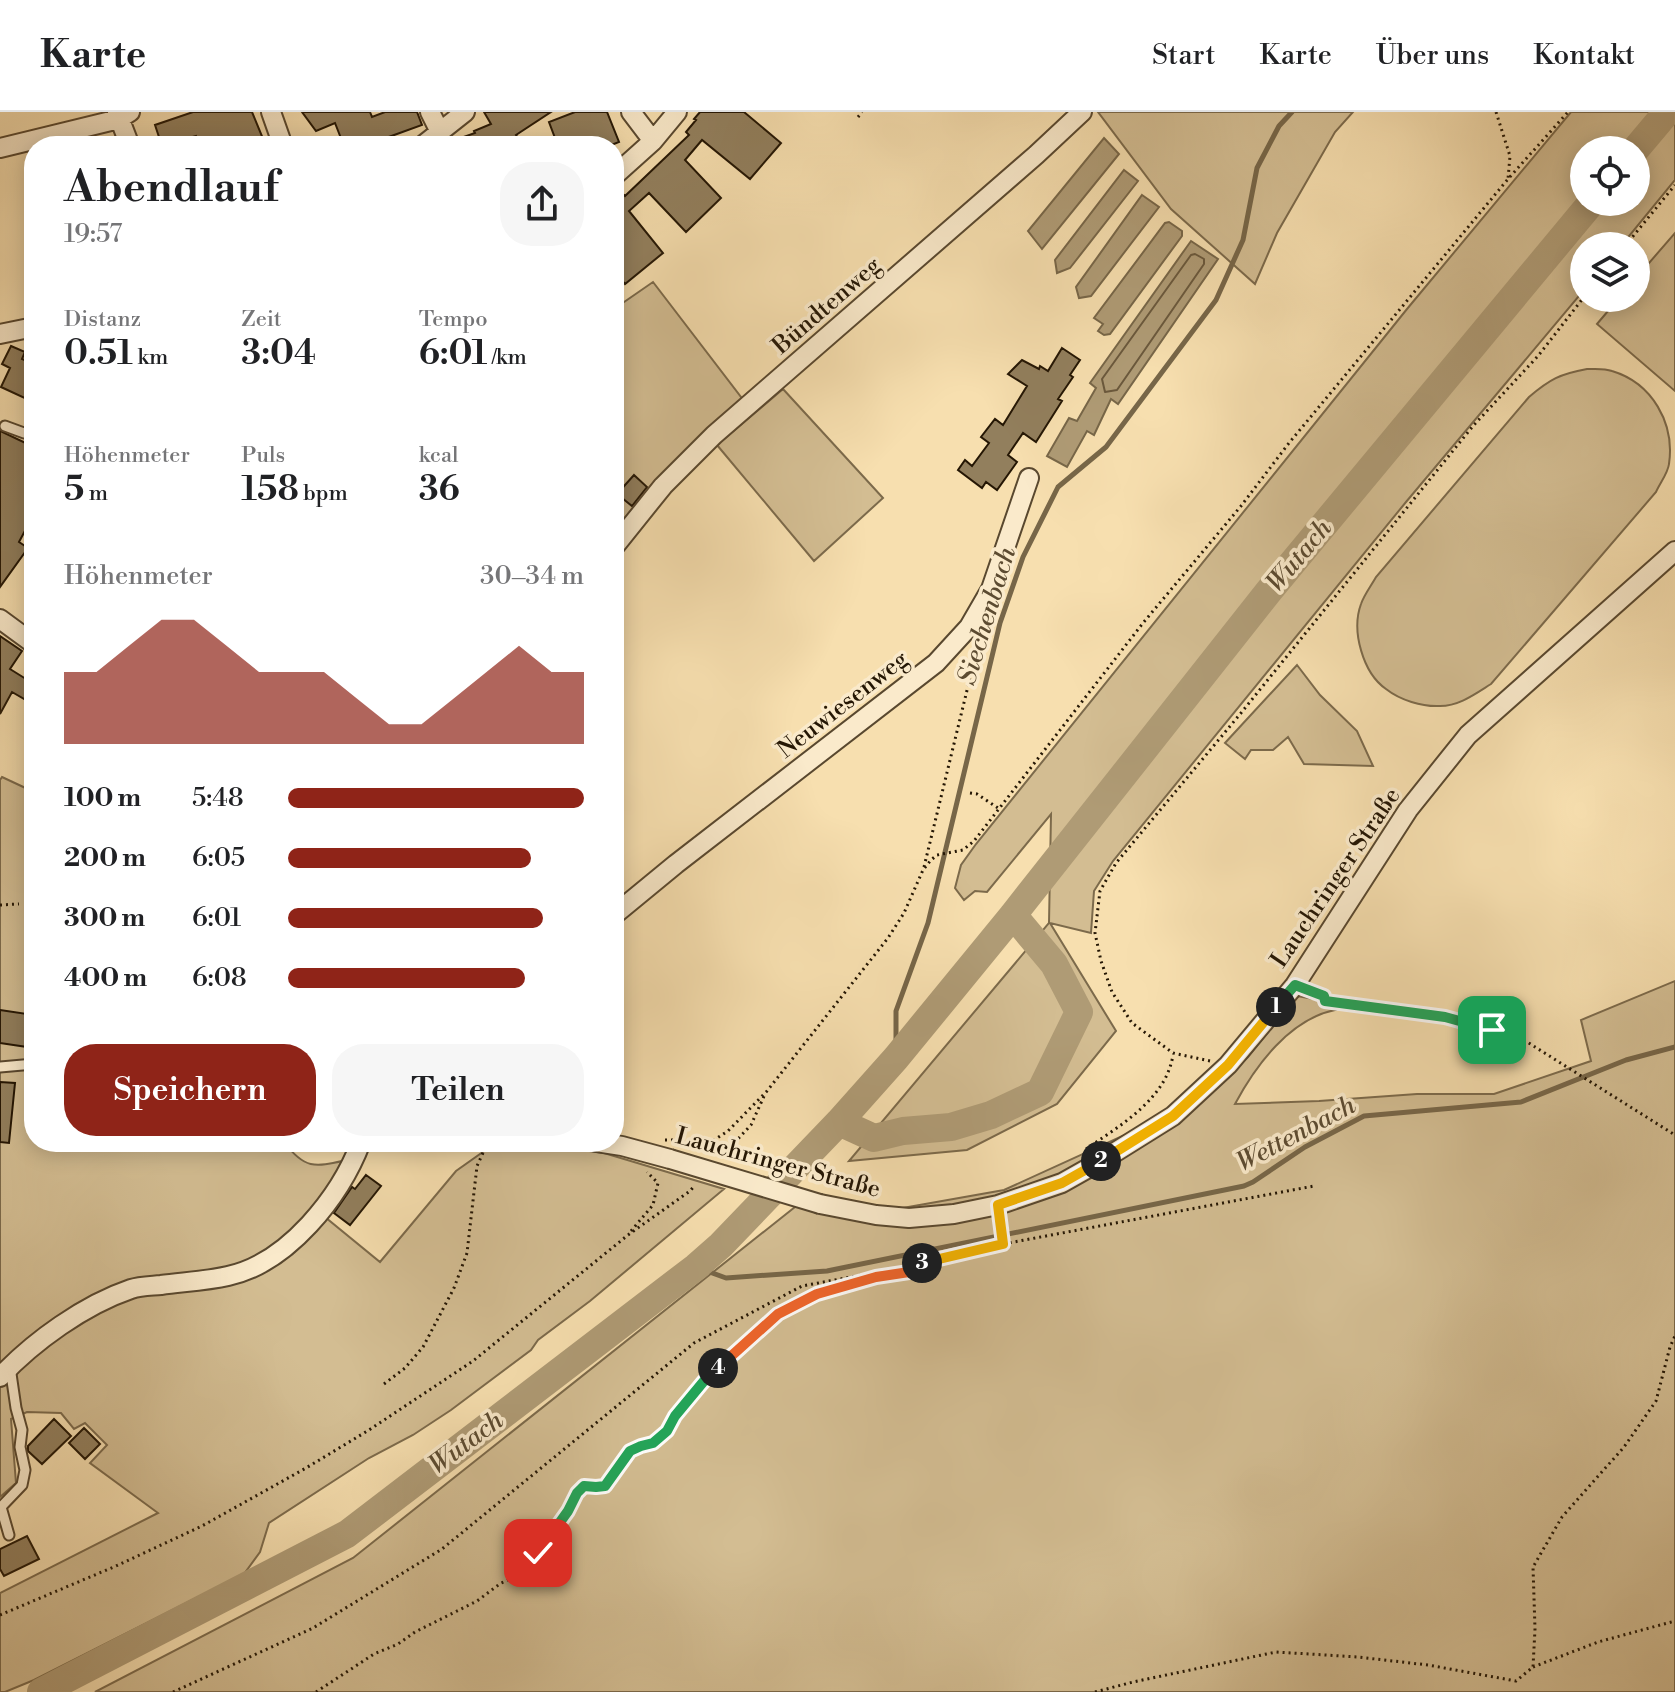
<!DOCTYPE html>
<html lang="de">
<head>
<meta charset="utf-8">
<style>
	body { margin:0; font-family:"Libre Bodoni",serif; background:#f6f6f6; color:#202124; height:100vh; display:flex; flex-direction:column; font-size:30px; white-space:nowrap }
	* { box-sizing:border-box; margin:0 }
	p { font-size:26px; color:#757577 }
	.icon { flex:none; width:44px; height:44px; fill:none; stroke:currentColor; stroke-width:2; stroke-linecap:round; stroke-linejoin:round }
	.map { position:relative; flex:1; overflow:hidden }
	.drawer { position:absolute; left:24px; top:24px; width:600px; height:1016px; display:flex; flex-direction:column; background:#fff; border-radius:32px; box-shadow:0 4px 20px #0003 }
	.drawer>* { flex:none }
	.controls { position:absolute; left:1570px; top:24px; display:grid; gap:16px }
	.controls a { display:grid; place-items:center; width:80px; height:80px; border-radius:50%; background:#fff; box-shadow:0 4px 20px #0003; font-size:40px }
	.pin { position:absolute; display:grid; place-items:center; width:68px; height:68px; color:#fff; margin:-34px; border-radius:16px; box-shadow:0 4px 12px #0006 }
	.km { position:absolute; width:40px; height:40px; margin:-20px; border-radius:50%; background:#222; color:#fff; font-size:22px; line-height:40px; text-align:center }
	.round { display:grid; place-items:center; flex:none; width:84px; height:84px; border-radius:32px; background:#f6f6f6 }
	.overview { display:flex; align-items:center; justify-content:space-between; height:136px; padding:0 40px }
	h1 { font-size:44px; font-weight:600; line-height:60px }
	.figures { display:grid; grid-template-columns:repeat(3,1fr); gap:12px; height:136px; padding:8px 40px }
	.figures div { display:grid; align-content:center }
	.figures b { font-size:34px; font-weight:600 }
	.figures small { font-size:22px; font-weight:400 }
	.figures p { font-size:22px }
	.chart { height:224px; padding:16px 40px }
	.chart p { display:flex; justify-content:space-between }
	.chart svg { width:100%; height:144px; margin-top:8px; fill:#8f2418; opacity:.7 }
	.button { display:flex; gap:16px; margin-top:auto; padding:16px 40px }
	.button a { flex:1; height:92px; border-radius:32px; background:#8f2418; color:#fff; font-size:32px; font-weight:600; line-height:92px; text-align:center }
	.button a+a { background:#f6f6f6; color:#202124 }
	ul { padding:0 40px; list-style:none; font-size:26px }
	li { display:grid; grid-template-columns:128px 96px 1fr; align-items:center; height:60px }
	li i { height:20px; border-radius:10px; background:#8f2418 }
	header { display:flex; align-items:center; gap:48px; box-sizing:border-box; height:112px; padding:0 40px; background:#fff; border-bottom:2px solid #e0e0e0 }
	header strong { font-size:38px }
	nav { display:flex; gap:44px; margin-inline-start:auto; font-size:28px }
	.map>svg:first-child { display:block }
</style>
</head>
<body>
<header>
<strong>Karte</strong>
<nav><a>Start</a><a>Karte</a><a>Über uns</a><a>Kontakt</a></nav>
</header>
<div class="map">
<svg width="1675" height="1580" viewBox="0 0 1675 1580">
	<rect width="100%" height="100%" fill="#f7dfaf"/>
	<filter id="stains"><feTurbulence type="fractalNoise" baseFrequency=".0025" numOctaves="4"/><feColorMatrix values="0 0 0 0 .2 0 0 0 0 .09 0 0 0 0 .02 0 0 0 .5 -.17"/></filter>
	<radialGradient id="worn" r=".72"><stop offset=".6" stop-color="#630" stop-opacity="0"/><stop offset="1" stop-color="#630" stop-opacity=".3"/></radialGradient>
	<path fill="#d3bd92" stroke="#7c6a4b" stroke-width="2" fill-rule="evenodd" d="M 1098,0 L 1353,0 L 1335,20 L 1277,121 L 1255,172 L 1171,97 Z
		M 1571,0 L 1675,0 L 1675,68 L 1621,134 L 1584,134 L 1584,178 L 1406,390 L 1113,749 L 1094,779 L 1091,821 L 1050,811 L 1116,919 L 1057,992 L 967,1038 L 849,1049 L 1049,811 L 1051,702 L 987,780 L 975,779 L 964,788 L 955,776 L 961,753 L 976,732 L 1407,197 ZM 1584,38 L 1636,38 L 1636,90 L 1584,90 Z
		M 1675,121 L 1675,279 L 1597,212 L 1619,186 L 1636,186 L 1636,166 Z
		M 653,170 L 744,289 L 614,426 L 614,197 Z
		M 1587,257 C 1595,257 1604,256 1612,259 C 1652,271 1675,311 1669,352 C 1668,361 1660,371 1656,380 L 1491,572 C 1475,582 1459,594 1440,594 C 1422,595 1400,588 1386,577 C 1363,561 1351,519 1361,492 C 1364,483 1371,474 1376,465 L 1529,285 C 1550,267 1560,262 1587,257 Z
		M 783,277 L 883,386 L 814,449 L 717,333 Z
		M 1297,553 L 1320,583 L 1357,619 L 1373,654 L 1304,652 L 1288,625 L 1273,638 L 1251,638 L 1245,647 L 1225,631 Z
		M 2,665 L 34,680 L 34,1030 L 284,1030 C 305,1058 315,1055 347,1048 L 314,1096 L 380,1150 L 456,1059 L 497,1030 L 523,1030 L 604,1041 L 724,1077 L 590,1189 L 538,1228 L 531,1238 L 451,1298 L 413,1323 L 369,1346 L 269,1411 L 260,1440 L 244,1462 L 34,1568 L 5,1580 L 0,1580 L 0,1481 L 158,1401 L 90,1351 L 107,1333 L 85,1311 L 74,1317 L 61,1301 L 27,1300 L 11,1307 L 16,1371 L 0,1385 L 0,668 Z
		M 1675,869 L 1675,1580 L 95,1580 L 353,1446 L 800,1091 L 897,1097 L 1004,1078 L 1188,994 L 1196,994 L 1248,945 L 1297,884 L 1325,889 L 1335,898 C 1290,907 1256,953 1235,992 L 1319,989 L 1417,982 L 1494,982 L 1591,949 L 1581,908 Z"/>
	<path fill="#af9b75" stroke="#776648" stroke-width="2" d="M 1104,26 L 1119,42 L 1042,137 L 1028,119 Z
		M 1124,58 L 1138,69 L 1070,156 L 1057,161 L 1055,148 Z
		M 1142,83 L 1159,95 L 1091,184 L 1079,186 L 1076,175 Z
		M 1169,110 L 1182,119 L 1182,124 L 1110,222 L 1104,223 L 1098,219 L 1103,212 L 1094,206 L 1165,111 Z
		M 1191,129 L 1218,147 L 1118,292 L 1111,287 L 1094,323 L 1087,319 L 1067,355 L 1047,344 L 1069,306 L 1077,309 L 1096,276 L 1090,271 Z"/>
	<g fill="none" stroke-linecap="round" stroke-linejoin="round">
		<path stroke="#6a583c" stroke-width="2" d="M 1195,142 L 1204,147 L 1204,152 L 1117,278 L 1105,280 L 1102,267 L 1191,143 Z"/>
		<path stroke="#776648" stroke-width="5" d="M 896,946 L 896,899 L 928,811 L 1000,511 L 1023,445 L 1058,375 L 1106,335 L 1216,188 L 1243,128 L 1257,56 L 1279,14 L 1292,0
			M 696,1155 L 726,1166 L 827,1159 L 1244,1074 L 1253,1070 L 1305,1035 L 1364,1004 L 1521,990 L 1626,948 L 1675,935"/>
		<path stroke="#af9b75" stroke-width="28" d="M 1635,38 L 1667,0
			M 839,1010 L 874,1026 L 903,1019 L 951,1015 L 991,1003 L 1040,980 L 1079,900 L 1054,852 L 1013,803
			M 41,1580 L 347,1422 L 696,1155 L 721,1133 L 839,1010 L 896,946 L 1013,803 L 1269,479 L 1592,90"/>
	</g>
	<path fill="#927f5d" stroke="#241604" stroke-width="2" d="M 193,0 L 252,0 L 266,34 L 200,34 L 196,24 L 162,34 L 155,13 Z
		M 302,0 L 370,0 L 372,5 L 385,0 L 417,0 L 422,13 L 386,26 L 388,34 L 344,34 L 335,11 L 316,19 Z
		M 484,0 L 551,0 L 516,23 L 518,26 L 507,34 L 444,34 L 444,32 L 475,21 L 474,19 L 491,12 Z
		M 575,0 L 607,0 L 619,30 L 609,34 L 558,34 L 549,10 Z
		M 700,0 L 744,0 L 781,31 L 750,67 L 702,28 L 685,48 L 721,86 L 686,120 L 649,81 L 629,99 L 663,141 L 625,172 L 614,159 L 614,88 L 622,81 L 625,84 L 689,23 L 686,20 L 696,8 L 694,7 Z
		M 11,234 L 25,240 L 22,247 L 34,252 L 34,282 L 31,289 L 1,275 L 10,256 L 2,252 Z
		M 1062,236 L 1080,248 L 1070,263 L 1073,265 L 1058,287 L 1062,289 L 1036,330 L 1023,321 L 1008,343 L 1017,350 L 997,378 L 986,370 L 982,376 L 958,358 L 965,348 L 972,354 L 989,331 L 981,325 L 995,307 L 1003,313 L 1027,274 L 1008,262 L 1022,248 L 1039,257 L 1040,254 L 1048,259 Z
		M 0,319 L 34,335 L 34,402 L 19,430 L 28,436 L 0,475 Z
		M 634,363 L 647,375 L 632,394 L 617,382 Z
		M 0,524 L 22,539 L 10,557 L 34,572 L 26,588 L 12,580 L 0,602 Z
		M 0,898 L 34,903 L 34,936 L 0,931 Z
		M 0,970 L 15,971 L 9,1031 L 0,1030 Z
		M 366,1063 L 381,1074 L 350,1113 L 334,1101 L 352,1075 L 355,1077 Z
		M 54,1307 L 71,1324 L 42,1352 L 28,1339 L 28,1334 Z
		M 84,1316 L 100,1332 L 85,1347 L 69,1331 Z
		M 27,1424 L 39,1447 L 4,1464 L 0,1457 L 0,1437 Z"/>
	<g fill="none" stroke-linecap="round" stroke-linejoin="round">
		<g stroke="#59482f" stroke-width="13">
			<path id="lane" d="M 334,34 L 337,33
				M 5,314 L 24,321 L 34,318
				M 0,955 L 34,952
				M 9,1423 L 1,1395 L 22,1373 L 25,1358 L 20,1335 L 22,1318 L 16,1296 L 10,1255"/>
		</g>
		<g stroke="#59482f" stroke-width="22">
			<path id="street" d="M 117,0 L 130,34
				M 271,0 L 283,34
				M 430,0 L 440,20
				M 631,0 L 653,29
				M 422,34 L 465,0
				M 0,36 L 119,7 L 130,0
				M 614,64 L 653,29 L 677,0
				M 0,222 L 34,215
				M 614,435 L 663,374 L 714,323 L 1036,43 L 1082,0
				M 0,507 L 34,532
				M 614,803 L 676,752 L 936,551 L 969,515 L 991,477 L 1029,366
				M 596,1030 L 622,1034 L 670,1047
				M 820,1092 L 876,1103 L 909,1106 L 954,1102 L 998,1093 L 1062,1071 L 1101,1049 L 1173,1004 L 1228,953 L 1295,873 L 1408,698 L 1468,623 L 1675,439
				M 0,1265 C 34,1229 84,1193 131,1177 C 140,1174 151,1174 161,1173 C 183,1170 206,1169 228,1164 C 288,1151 340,1085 361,1030"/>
		</g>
		<path stroke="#241604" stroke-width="3" stroke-dasharray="2 4" stroke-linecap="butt" d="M 1496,0 L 1510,44 L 1508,67
			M 858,5 L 862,0
			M 1625,134 L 1675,73
			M 970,681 L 977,682 L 998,696
			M 924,755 L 979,529
			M 0,793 L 19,792
			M 1311,879 L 1324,884 L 1325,889 L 1445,905 L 1524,928 L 1675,1023
			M 1210,949 L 1173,941 L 1132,911 L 1112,880 L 1101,849 L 1095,821 L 1100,779 L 1116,751 L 1241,601 L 1473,314 L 1538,244 L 1584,185
			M 665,1028 L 714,1028 L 728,1019 L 767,979 L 888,826 L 904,801 L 923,758 L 931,748 L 937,743 L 963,738 L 974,729 L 1143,511 L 1241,394 L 1289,331 L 1508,67 L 1568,0
			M 1086,1037 C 1121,1013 1166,987 1173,943
			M 722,1044 L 751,1013 L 765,982
			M 1000,1109 L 1003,1132 L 1314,1074
			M 631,1119 L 653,1093 L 658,1071 L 647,1060
			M 384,1272 L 405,1256 L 423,1235 L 454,1176 L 467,1141 L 477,1054 L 488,1030
			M 0,1503 L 116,1454 L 202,1414 L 306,1356 L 369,1318 L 473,1249 L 628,1123 L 690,1079 L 695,1073
			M 1533,1555 L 1598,1530 L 1675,1509
			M 173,1580 L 313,1516 L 442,1437 L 694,1231 L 802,1174 L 922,1152 L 1003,1132
			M 316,1580 L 374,1542 L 398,1532 L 415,1520 L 477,1489 L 501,1471 L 527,1460 L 568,1399 L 577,1381 L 584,1374 L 596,1375 L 605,1374 L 630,1339 L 641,1334 L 653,1331 L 667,1319 L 675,1304 L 704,1269 L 778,1202 L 817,1182 L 876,1165 L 909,1160 L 920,1153
			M 1095,1580 L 1133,1570 L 1276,1540 L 1358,1545 L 1428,1553 L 1516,1569 L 1533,1555 L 1535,1517 L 1533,1455 L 1562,1405 L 1624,1335 L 1656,1289 L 1670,1235 L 1675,1224"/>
		<use href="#lane" stroke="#faeacb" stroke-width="9"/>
		<use href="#street" stroke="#faeacb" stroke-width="18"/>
		<g stroke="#59482f" stroke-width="22" stroke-linecap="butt">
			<path id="street-bridge" d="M 670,1047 L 820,1092"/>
		</g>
		<use href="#street-bridge" stroke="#faeacb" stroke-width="18"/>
	</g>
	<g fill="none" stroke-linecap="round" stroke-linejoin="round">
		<g stroke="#fff" stroke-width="16">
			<path id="split-1" d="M 1276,895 L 1295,873 L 1324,884 L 1325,889 L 1445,905 L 1492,918"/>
		</g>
		<g stroke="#fff" stroke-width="16">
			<path id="split-2" d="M 1101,1049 L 1173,1004 L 1228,953 L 1276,895"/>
		</g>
		<g stroke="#fff" stroke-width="16">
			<path id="split-3" d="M 922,1151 L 1003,1132 L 998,1093 L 1062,1071 L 1101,1049"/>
		</g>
		<g stroke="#fff" stroke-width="16">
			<path id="split-4" d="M 718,1256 L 778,1202 L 817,1182 L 876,1165 L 909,1160 L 922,1151"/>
		</g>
		<g stroke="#fff" stroke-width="16">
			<path id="split-5" d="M 538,1441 L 568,1399 L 577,1381 L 584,1374 L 596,1375 L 605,1374 L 630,1339 L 641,1334 L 653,1331 L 667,1319 L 675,1304 L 704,1269 L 718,1256"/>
		</g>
		<use href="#split-1" stroke="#22a559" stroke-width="10"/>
		<use href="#split-2" stroke="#f5b400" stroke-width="10"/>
		<use href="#split-3" stroke="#f5b400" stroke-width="10"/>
		<use href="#split-4" stroke="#f0652b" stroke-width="10"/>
		<use href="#split-5" stroke="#22a559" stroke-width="10"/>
	</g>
	<g text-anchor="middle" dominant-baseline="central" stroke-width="7" stroke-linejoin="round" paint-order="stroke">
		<g font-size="24" fill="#241604" stroke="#faeacb">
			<text transform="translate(827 194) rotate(-41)">Bündtenweg</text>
			<text transform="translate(843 593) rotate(-38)">Neuwiesenweg</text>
			<text transform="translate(1336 766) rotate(-56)">Lauchringer Straße</text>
			<text transform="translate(778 1051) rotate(15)">Lauchringer Straße</text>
		</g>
		<g font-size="26" font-style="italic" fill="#5c4b31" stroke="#faeacb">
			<text transform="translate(1299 444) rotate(-50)">Wutach</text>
			<text transform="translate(987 504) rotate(-73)">Siechenbach</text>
			<text transform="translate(1296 1022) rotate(-28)">Wettenbach</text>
			<text transform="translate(466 1331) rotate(-37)">Wutach</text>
		</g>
	</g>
	<rect width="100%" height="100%" filter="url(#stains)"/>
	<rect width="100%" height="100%" fill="url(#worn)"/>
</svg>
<div class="controls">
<a><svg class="icon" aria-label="locate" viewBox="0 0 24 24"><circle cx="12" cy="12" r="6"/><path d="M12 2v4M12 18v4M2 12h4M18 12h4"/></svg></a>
<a><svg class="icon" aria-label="layers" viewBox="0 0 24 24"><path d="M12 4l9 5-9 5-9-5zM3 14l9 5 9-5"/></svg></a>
</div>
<div class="pin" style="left:1492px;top:918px;background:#1e9e55"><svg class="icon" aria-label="arrive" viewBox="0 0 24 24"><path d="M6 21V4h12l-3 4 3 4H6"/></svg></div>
<div class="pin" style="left:538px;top:1441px;background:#d93025"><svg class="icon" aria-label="check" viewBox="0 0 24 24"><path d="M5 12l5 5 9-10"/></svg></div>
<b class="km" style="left:1276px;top:895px">1</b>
<b class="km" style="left:1101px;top:1049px">2</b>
<b class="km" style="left:922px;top:1151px">3</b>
<b class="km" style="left:718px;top:1256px">4</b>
<section class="drawer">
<div class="overview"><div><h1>Abendlauf</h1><p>19:57</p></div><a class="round"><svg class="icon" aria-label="share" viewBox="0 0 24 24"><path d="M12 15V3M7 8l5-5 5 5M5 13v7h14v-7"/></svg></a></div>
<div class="figures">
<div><p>Distanz</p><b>0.51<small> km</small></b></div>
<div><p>Zeit</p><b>3:04</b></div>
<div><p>Tempo</p><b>6:01<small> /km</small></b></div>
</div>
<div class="figures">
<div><p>Höhenmeter</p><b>5<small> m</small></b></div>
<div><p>Puls</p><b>158<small> bpm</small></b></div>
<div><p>kcal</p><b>36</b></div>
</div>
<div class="chart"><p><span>Höhenmeter</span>30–34 m</p>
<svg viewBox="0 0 160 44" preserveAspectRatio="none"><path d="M0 44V22L10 22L20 14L30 6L40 6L50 14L60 22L70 22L80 22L90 30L100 38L110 38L120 30L130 22L140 14L150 22L160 22V44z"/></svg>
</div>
<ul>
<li><b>100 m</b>5:48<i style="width:100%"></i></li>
<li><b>200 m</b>6:05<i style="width:82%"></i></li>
<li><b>300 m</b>6:01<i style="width:86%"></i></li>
<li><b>400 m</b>6:08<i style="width:80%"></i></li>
</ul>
<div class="button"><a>Speichern</a><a>Teilen</a></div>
</section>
</div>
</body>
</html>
